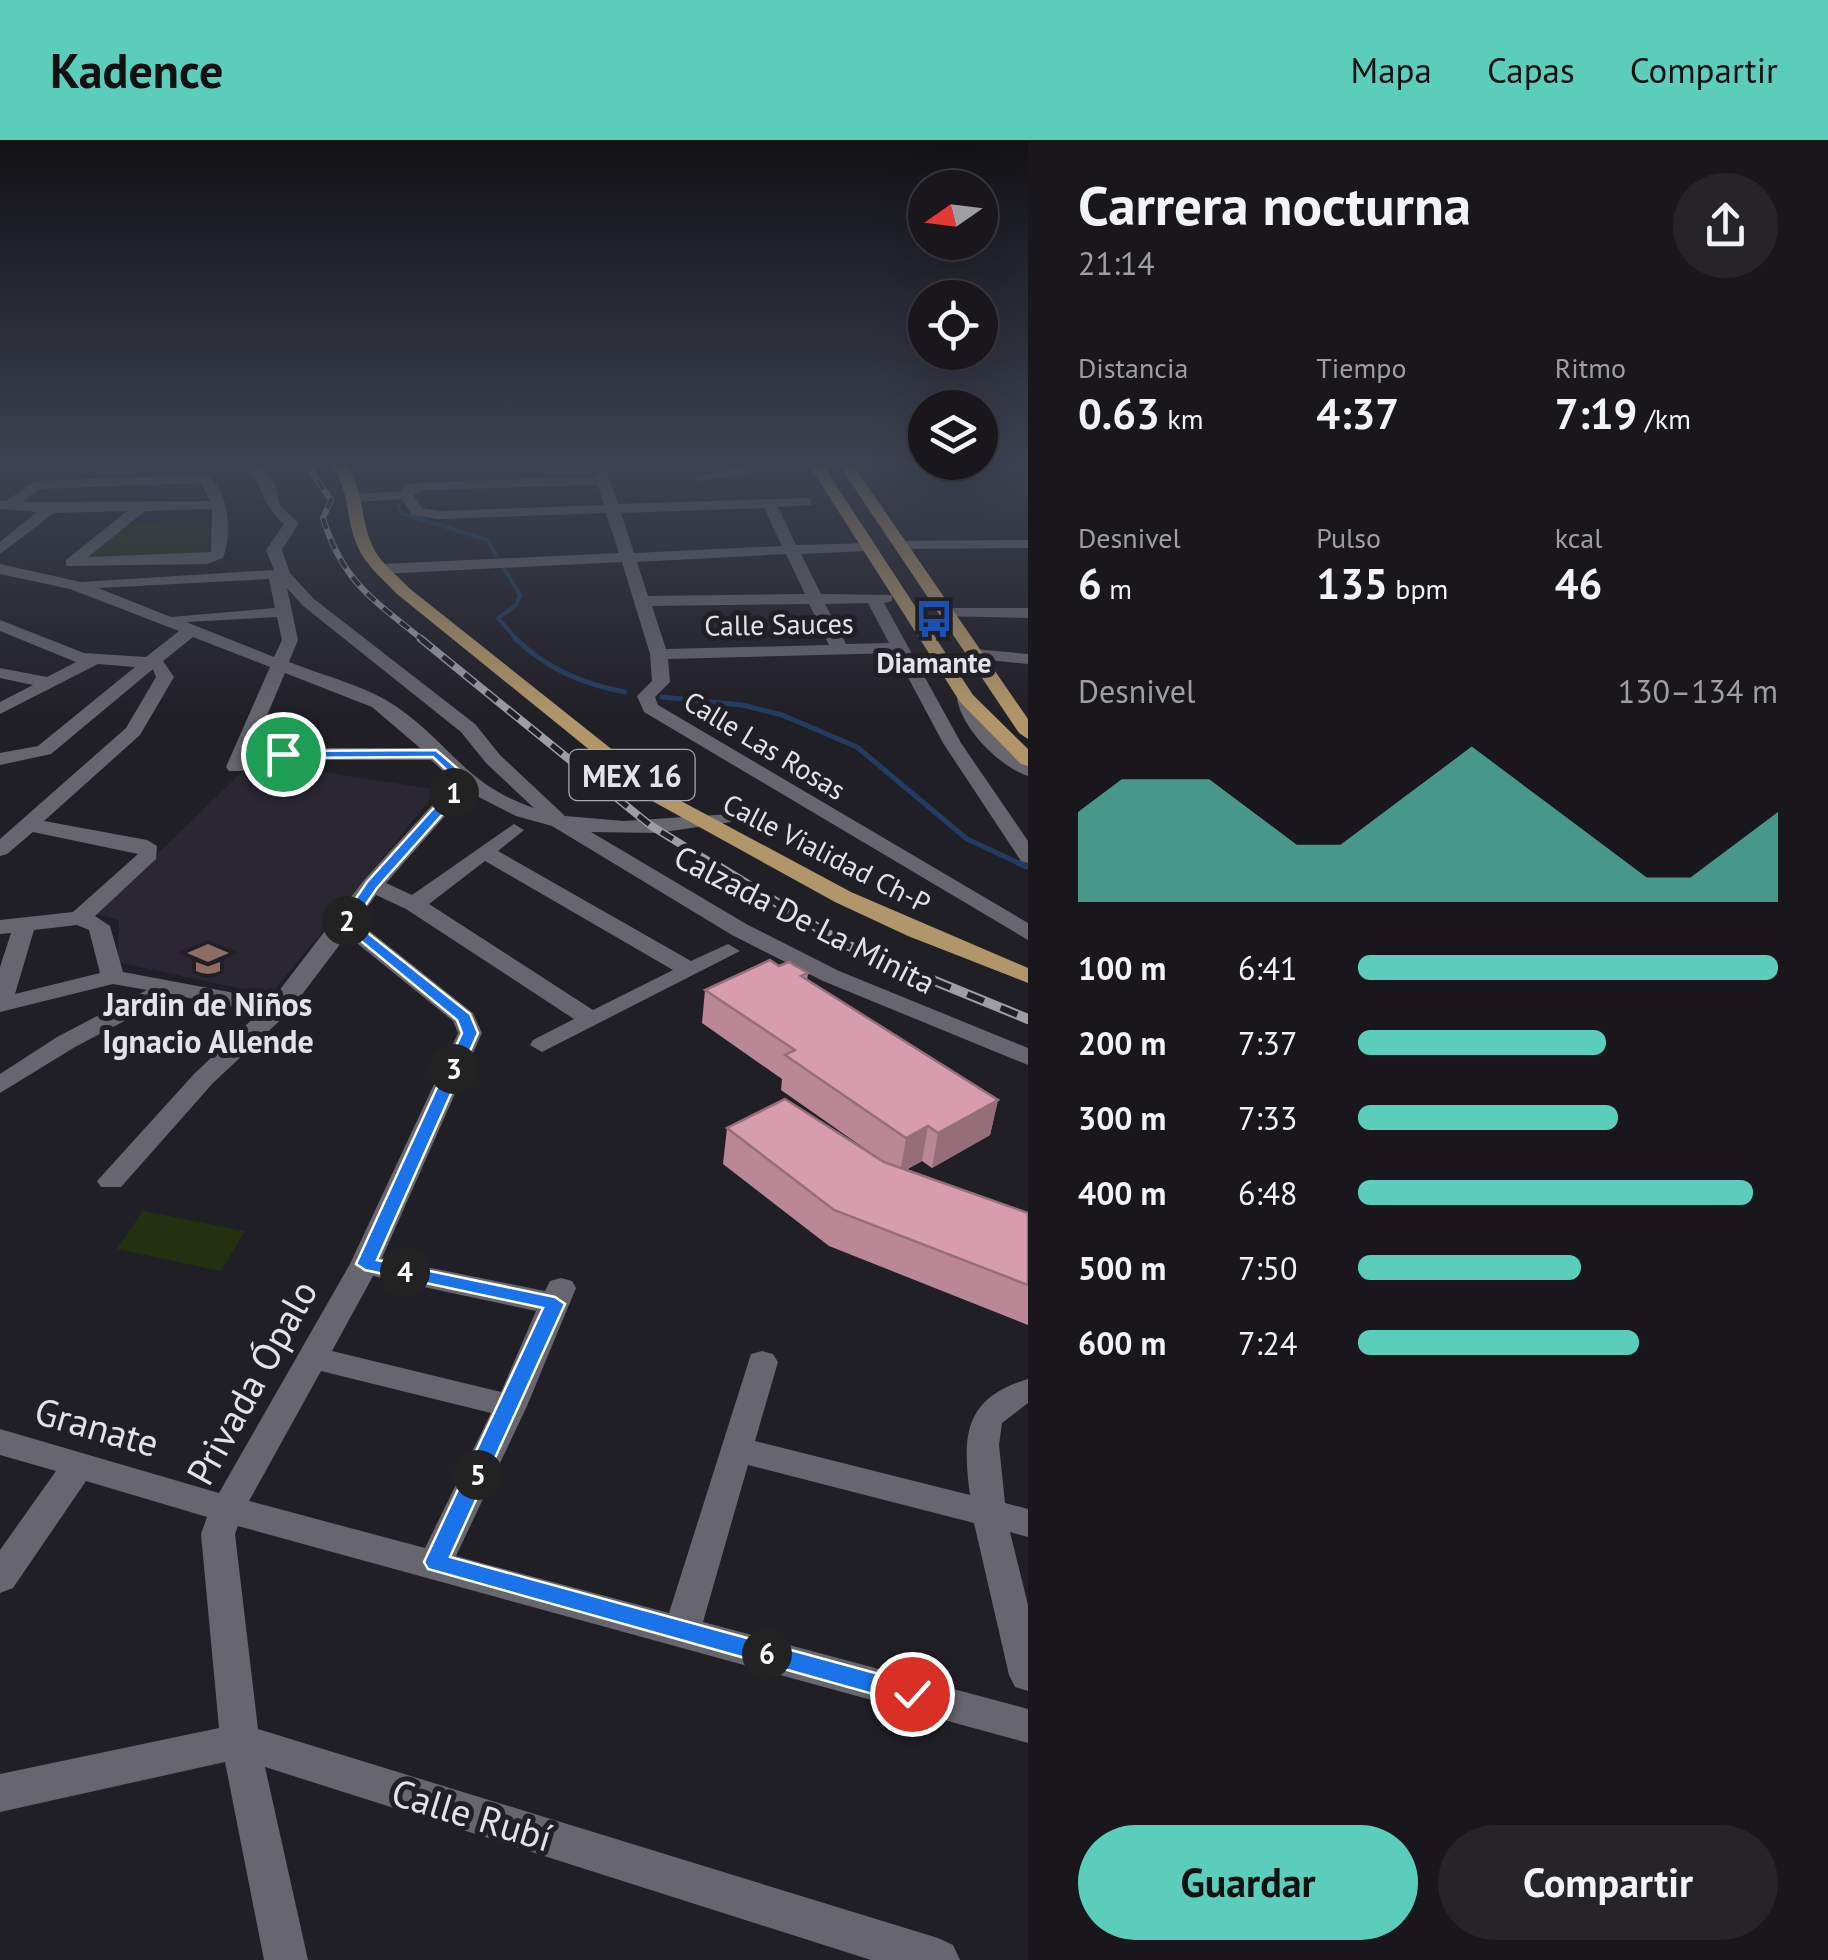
<!DOCTYPE html>
<html lang="es">
<head>
<meta charset="utf-8">
<style>
	body { margin:0; font-family:"PT Sans",sans-serif; background:#262429; color:#f1f3f6; height:100vh; display:flex; flex-direction:column; font-size:38px; white-space:nowrap }
	* { box-sizing:border-box; margin:0 }
	p { font-size:32px; color:#9f9fa3 }
	.icon { flex:none; width:55px; height:55px; fill:none; stroke:currentColor; stroke-width:2; stroke-linecap:round; stroke-linejoin:round }
	.map { position:relative; flex:1; overflow:hidden }
	.sheet { display:flex; flex-direction:column; background:#19171c; width:800px }
	.sheet>* { flex:none }
	.needle { width:65px; rotate:256deg }
	.buttons { position:absolute; left:908px; top:30px; display:grid; gap:20px }
	.buttons a { display:grid; place-items:center; width:90px; height:90px; border-radius:50%; background:#19171c; box-shadow:0 10px 40px #0002,0 0 0 2px #37363b; font-size:50px }
	.pin { position:absolute; display:grid; place-items:center; width:85px; height:85px; color:#fff; margin:-42px; border:5px solid #fff; border-radius:50%; box-shadow:0 2px 10px #0007 }
	.km { position:absolute; width:50px; height:50px; margin:-25px; border-radius:50%; background:#222; color:#fff; font-size:28px; line-height:50px; text-align:center }
	.round { display:grid; place-items:center; flex:none; width:105px; height:105px; border-radius:52px; background:#262429 }
	.summary { display:flex; align-items:center; justify-content:space-between; height:170px; padding:0 50px }
	h1 { font-size:55px; font-weight:800; line-height:75px }
	.figures { display:grid; grid-template-columns:repeat(3,1fr); gap:15px; height:170px; padding:10px 50px }
	.figures div { display:grid; align-content:center }
	.figures b { font-size:42px; font-weight:800 }
	.figures small { font-size:28px; font-weight:400 }
	.figures p { font-size:28px }
	.chart { height:280px; padding:20px 50px }
	.chart p { display:flex; justify-content:space-between }
	.chart svg { width:100%; height:180px; margin-top:10px; fill:#5bcebb; opacity:.7 }
	.button { display:flex; gap:20px; margin-top:auto; padding:20px 50px }
	.button a { flex:1; height:115px; border-radius:60px; background:#5bcebb; color:#111; font-size:40px; font-weight:800; line-height:115px; text-align:center }
	.button a+a { background:#262429; color:#f1f3f6 }
	ul { padding:0 50px; list-style:none; font-size:32px }
	li { display:grid; grid-template-columns:160px 120px 1fr; align-items:center; height:75px }
	li i { height:25px; border-radius:12px; background:#5bcebb }
	header { display:flex; align-items:center; gap:60px; box-sizing:border-box; height:140px; padding:0 50px; background:#5bcebb; color:#111 }
	header strong { font-size:48px }
	nav { display:flex; gap:55px; margin-inline-start:auto; font-size:35px }
	main { display:flex; flex:1; min-height:0 }
	.map>svg:first-child { display:block }
</style>
</head>
<body>
<header>
<strong>Kadence</strong>
<nav><a>Mapa</a><a>Capas</a><a>Compartir</a></nav>
</header>
<main>
<div class="map">
<svg width="1028" height="1820" viewBox="0 0 1028 1820">
	<rect width="100%" height="100%" fill="#211f26"/>
	<path fill="#2a2733" d="M 253,621 L 438,650 L 270,855 L 118,822 L 119,780 L 96,774 Z"/>
	<path fill="#243111" d="M 209,381 L 208,415 L 85,419 L 128,384 Z
		M 143,1071 L 245,1091 L 221,1131 L 117,1109 Z"/>
	<g fill="none" stroke-linecap="round" stroke-linejoin="round">
		<path stroke="#223d61" stroke-width="4" d="M 391,329 L 397,322
			M 398,366 L 401,373 L 487,400 L 496,415
			M 502,425 L 520,455 L 516,465 L 498,478 L 518,501"/>
		<path stroke="#223d61" stroke-width="5" d="M 516,499 C 547,529 583,544 625,552
			M 662,557 L 742,565 L 782,575 L 857,607 L 967,699 L 1025,726"/>
		<path stroke="#223d61" stroke-width="6" d="M 1019,723 L 1028,727"/>
		<path fill="#67656d" fill-rule="evenodd" d="M 429,322 L 466,322 L 459,326 Z
			M 590,322 L 604,322 L 618,364 L 806,358 L 811,359 L 811,365 L 778,367 L 796,405 L 873,403 L 873,409 L 868,411 L 801,414 L 821,454 L 892,455 L 892,461 L 884,463 L 961,603 L 1028,701 L 1028,723 L 1021,721 L 943,603 L 895,513 L 668,519 L 670,542 L 655,557 L 658,565 L 1028,783 L 1028,800 L 644,572 L 637,556 L 652,541 L 650,514 L 622,422 L 382,434 L 374,429 L 382,424 L 619,413 L 606,373 L 439,379 L 412,375 L 402,359 L 357,362 L 350,358 L 357,354 L 401,351 L 405,345 L 425,342 L 595,337 ZM 598,345 L 604,365 L 439,371 L 422,368 L 413,355 L 425,350 ZM 764,368 L 782,406 L 634,413 L 621,373 ZM 786,414 L 805,454 L 648,456 L 637,422 ZM 868,463 L 889,503 L 846,504 L 825,464 ZM 809,464 L 829,505 L 666,509 L 652,466 Z
			M 250,325 L 260,325 L 276,346 L 280,366 L 299,383 L 282,410 L 290,433 L 314,459 L 475,584 L 500,615 L 565,676 L 624,681 L 731,674 L 731,682 L 658,693 L 591,692 L 748,785 L 839,831 L 1028,908 L 1028,925 L 823,841 L 732,795 L 552,686 L 516,676 L 467,651 L 386,743 L 412,755 L 514,684 L 524,690 L 498,711 L 691,821 L 728,804 L 740,811 L 542,912 L 530,905 L 533,900 L 574,879 L 406,769 L 376,755 L 357,781 L 473,873 L 482,893 L 382,1118 L 545,1151 L 550,1141 L 561,1138 L 572,1141 L 576,1148 L 527,1266 L 456,1416 L 669,1473 L 751,1214 L 762,1211 L 773,1214 L 778,1222 L 755,1301 L 970,1355 C 962,1295 964,1258 1028,1239 L 1028,1263 L 1002,1283 L 999,1305 L 1005,1363 L 1028,1369 L 1028,1397 L 1010,1392 L 1028,1465 L 1028,1551 L 1015,1547 L 1009,1535 L 974,1383 L 748,1325 L 703,1482 L 1028,1569 L 1028,1603 L 238,1386 L 235,1394 L 258,1589 L 938,1798 L 953,1805 L 960,1820 L 871,1820 L 265,1627 L 308,1820 L 264,1820 L 225,1622 L 0,1672 L 0,1634 L 219,1588 L 201,1394 L 207,1377 L 86,1341 L 13,1448 L 0,1453 L 0,1410 L 56,1331 L 0,1315 L 0,1289 L 219,1353 L 350,1124 L 458,893 L 453,881 L 347,795 L 288,873 L 213,943 L 121,1047 L 101,1047 L 97,1041 L 195,933 L 260,872 L 174,855 L 75,907 L 0,953 L 0,934 L 57,897 L 147,850 L 113,844 L 0,872 L 0,827 L 11,793 L 0,794 L 0,780 L 73,772 L 138,714 L 33,692 L 7,714 L 0,716 L 0,699 L 126,588 L 156,537 L 153,529 L 51,614 L 0,625 L 0,613 L 38,606 L 135,527 L 98,524 L 0,574 L 0,562 L 33,545 L 0,538 L 0,528 L 47,537 L 76,522 L 0,491 L 0,480 L 84,513 L 146,517 L 179,491 L 70,449 L 0,434 L 0,424 L 81,442 L 274,430 L 266,410 L 284,384 C 264,368 263,348 248,328 ZM 269,439 L 275,468 L 171,477 L 98,448 ZM 287,448 L 302,465 L 461,592 L 486,623 L 534,668 C 464,644 451,604 397,567 C 367,546 324,536 289,522 L 298,500 ZM 277,477 L 282,500 L 274,517 L 186,482 ZM 193,497 L 270,527 L 226,627 L 229,631 L 243,631 L 249,620 L 431,620 L 454,641 L 364,740 L 272,860 L 123,832 L 110,786 L 95,776 L 156,719 L 157,706 L 147,700 L 44,681 L 140,595 L 174,537 L 163,521 ZM 285,533 L 372,567 L 420,608 L 253,608 ZM 485,721 L 673,830 L 593,870 L 429,764 ZM 77,785 L 89,790 L 100,833 L 15,854 L 34,790 ZM 373,1136 L 536,1171 L 501,1252 L 332,1211 ZM 321,1231 L 491,1273 L 425,1408 L 249,1361 Z
			M 746,326 L 751,327 L 751,333 L 700,341 L 693,337 Z
			M 198,329 C 228,343 234,387 223,418 L 207,424 L 66,426 L 66,420 L 127,371 L 54,373 L 0,414 L 0,402 L 37,372 L 0,369 L 0,361 L 6,361 L 35,341 L 193,335 L 193,330 ZM 201,343 L 210,361 L 22,362 L 39,349 ZM 212,369 L 211,412 L 88,417 L 145,371 Z
			M 1028,400 L 1028,408 L 902,409 L 895,405 L 902,401 Z
			M 947,468 L 1028,468 L 1028,478 L 941,476 L 941,470 Z
			M 974,509 L 1028,514 L 1028,524 L 968,518 L 968,510 Z
			M 966,553 L 975,558 L 986,585 L 1028,620 L 1028,636 C 1000,627 961,588 957,558 Z"/>
		<path fill="#b09669" fill-rule="evenodd" d="M 329,322 L 343,322 C 365,349 359,375 372,405 C 379,422 396,434 409,448 L 668,654 L 851,752 L 1028,828 L 1028,843 L 908,796 L 835,762 L 654,662 L 397,454 C 383,439 365,425 357,405 C 344,373 352,353 329,322 Z
			M 807,322 L 821,322 L 973,555 L 1028,609 L 1028,626 L 1021,624 L 960,562 Z
			M 837,322 L 851,322 L 1028,579 L 1028,599 L 1019,593 Z"/>
		<g stroke="#9f9da2" stroke-width="6">
			<path id="rail-far2" d="M 305,322 L 331,360 L 323,378 C 343,443 374,460 424,501"/>
		</g>
		<g stroke="#9f9da2" stroke-width="8">
			<path id="rail-far1" d="M 421,499 L 650,685 L 716,726"/>
		</g>
		<g stroke="#9f9da2" stroke-width="10">
			<path id="rail" d="M 712,723 L 844,804 L 1028,879"/>
		</g>
		<use href="#rail-far2" stroke="#211f26" stroke-width="4" stroke-dasharray="11" stroke-linecap="butt"/>
		<use href="#rail-far1" stroke="#211f26" stroke-width="5" stroke-dasharray="14" stroke-linecap="butt"/>
		<use href="#rail" stroke="#211f26" stroke-width="6" stroke-dasharray="18" stroke-linecap="butt"/>
	</g>
	<path fill="#b98796" d="M 808,833 L 807,840 L 998,960 L 990,995 L 932,1028 L 922,1021 L 906,1030 L 1028,1073 L 1028,1185 L 829,1106 L 723,1024 L 727,988 L 881,1020 L 781,950 L 782,939 L 702,883 L 705,850 Z"/>
	<path fill="#966e7a" d="M 998,960 L 990,995 L 932,1028 L 938,993 Z
		M 928,986 L 922,1021 L 900,1033 L 906,998 Z"/>
	<path fill="#d79dae" stroke="#966e7a" stroke-width="2.5" d="M 770,820 L 779,826 L 789,822 L 808,833 L 801,836 L 998,960 L 938,993 L 928,986 L 906,998 L 785,915 L 795,910 L 705,850 Z
		M 785,959 L 884,1022 L 1028,1073 L 1028,1145 L 834,1070 L 727,988 Z"/>
	<linearGradient id="sky" x2="0" y2="1"><stop stop-color="#121115"/><stop offset="0.56" stop-color="#3d4252"/><stop offset="1" stop-color="#3d4252" stop-opacity="0"/></linearGradient>
	<rect width="1028" height="577" fill="url(#sky)"/>
	<path fill="#1a73e8" stroke="#fff" stroke-width="2.5" d="M 436,610 L 472,641 L 377,748 L 354,782 L 470,874 L 478,893 L 377,1120 L 555,1157 L 565,1164 L 450,1417 L 912,1543 L 921,1547 L 925,1554 L 921,1562 L 912,1565 L 428,1429 L 424,1422 L 543,1168 L 365,1130 L 356,1124 L 462,893 L 457,880 L 339,783 L 367,742 L 458,641 L 433,617 L 283,618 L 277,614 L 283,611 Z"/>
	<defs>
		<g id="bus-bare" transform="scale(3)"><path d="M-5-6H5V4H4V6H2V4H-2V6H-4V4H-5ZM-3.5-4V0h7V-4ZM-3.5 1.2v1.5H-2V1.2ZM2 1.2v1.5H3.5V1.2Z" fill="#1a4fb4" stroke="#211f26" stroke-width="2.5" paint-order="stroke"/></g>
		<g id="school-bare" transform="scale(3)"><path d="M0-5L7-2L0 1L-7-2ZM-4 1L0 2.5L4 1V4Q0 6-4 4Z" fill="#8d6e63" stroke="#211f26" stroke-width="2.5" paint-order="stroke"/></g>
	</defs>
	<g fill-rule="evenodd">
		<use href="#bus-bare" x="934" y="479"/>
		<use href="#school-bare" x="208" y="819"/>
	</g>
	<g text-anchor="middle" dominant-baseline="central" stroke-width="10" stroke-linejoin="round" paint-order="stroke">
		<g font-size="28" fill="#e3e2e6" stroke="#211f26">
			<text transform="translate(779 484) rotate(-1)">Calle Sauces</text>
			<text transform="translate(765 605) rotate(31)">Calle Las Rosas</text>
			<text transform="translate(827 713) rotate(27)">Calle Vialidad Ch-P</text>
		</g>
		<g font-size="28" font-weight="bold" fill="#e3e2e6" stroke="#211f26">
			<text x="934" y="522">Diamante</text>
		</g>
		<rect fill="#211f26" stroke="#a9a8ac" stroke-width="2.5" x="569.5" y="610" width="125" height="50" rx="8"/>
		<g font-size="30" font-weight="bold" fill="#e3e2e6">
			<text x="632" y="635">MEX 16</text>
		</g>
		<g font-size="32" fill="#e3e2e6" stroke="#211f26">
			<text transform="translate(805 779) rotate(27)">Calzada De La Minita</text>
		</g>
		<g font-size="32" font-weight="bold" fill="#e3e2e6" stroke="#211f26">
			<text x="208" y="864">Jardin de Niños<tspan x="208" dy="37">Ignacio Allende</tspan></text>
		</g>
		<g font-size="38" fill="#e3e2e6" stroke="#211f26">
			<text transform="translate(251 1242) rotate(-61)">Privada Ópalo</text>
			<text transform="translate(97 1286) rotate(16)">Granate</text>
			<text transform="translate(472 1674) rotate(17)">Calle Rubí</text>
		</g>
	</g>
</svg>
<div class="buttons">
<a><svg class="needle" viewBox="-14 -14 28 28"><path d="M0-13l5 13h-10z" fill="#e53935"/><path d="M0 13l5-13h-10z" fill="#9f9fa3"/></svg></a>
<a><svg class="icon" aria-label="locate" viewBox="0 0 24 24"><circle cx="12" cy="12" r="6"/><path d="M12 2v4M12 18v4M2 12h4M18 12h4"/></svg></a>
<a><svg class="icon" aria-label="layers" viewBox="0 0 24 24"><path d="M12 4l9 5-9 5-9-5zM3 14l9 5 9-5"/></svg></a>
</div>
<div class="pin" style="left:283px;top:614px;background:#1e9e55"><svg class="icon" aria-label="arrive" viewBox="0 0 24 24"><path d="M6 21V4h12l-3 4 3 4H6"/></svg></div>
<div class="pin" style="left:912px;top:1554px;background:#d93025"><svg class="icon" aria-label="check" viewBox="0 0 24 24"><path d="M5 12l5 5 9-10"/></svg></div>
<b class="km" style="left:454px;top:653px">1</b>
<b class="km" style="left:347px;top:781px">2</b>
<b class="km" style="left:454px;top:929px">3</b>
<b class="km" style="left:405px;top:1132px">4</b>
<b class="km" style="left:478px;top:1335px">5</b>
<b class="km" style="left:767px;top:1514px">6</b>
</div>
<section class="sheet">
<div class="summary"><div><h1>Carrera nocturna</h1><p>21:14</p></div><a class="round"><svg class="icon" aria-label="share" viewBox="0 0 24 24"><path d="M12 15V3M7 8l5-5 5 5M5 13v7h14v-7"/></svg></a></div>
<div class="figures">
<div><p>Distancia</p><b>0.63<small> km</small></b></div>
<div><p>Tiempo</p><b>4:37</b></div>
<div><p>Ritmo</p><b>7:19<small> /km</small></b></div>
</div>
<div class="figures">
<div><p>Desnivel</p><b>6<small> m</small></b></div>
<div><p>Pulso</p><b>135<small> bpm</small></b></div>
<div><p>kcal</p><b>46</b></div>
</div>
<div class="chart"><p><span>Desnivel</span>130–134 m</p>
<svg viewBox="0 0 160 44" preserveAspectRatio="none"><path d="M0 44V22L10 14L20 14L30 14L40 22L50 30L60 30L70 22L80 14L90 6L100 14L110 22L120 30L130 38L140 38L150 30L160 22V44z"/></svg>
</div>
<ul>
<li><b>100 m</b>6:41<i style="width:100%"></i></li>
<li><b>200 m</b>7:37<i style="width:59%"></i></li>
<li><b>300 m</b>7:33<i style="width:62%"></i></li>
<li><b>400 m</b>6:48<i style="width:94%"></i></li>
<li><b>500 m</b>7:50<i style="width:53%"></i></li>
<li><b>600 m</b>7:24<i style="width:67%"></i></li>
</ul>
<div class="button"><a>Guardar</a><a>Compartir</a></div>
</section>
</main>
</body>
</html>
